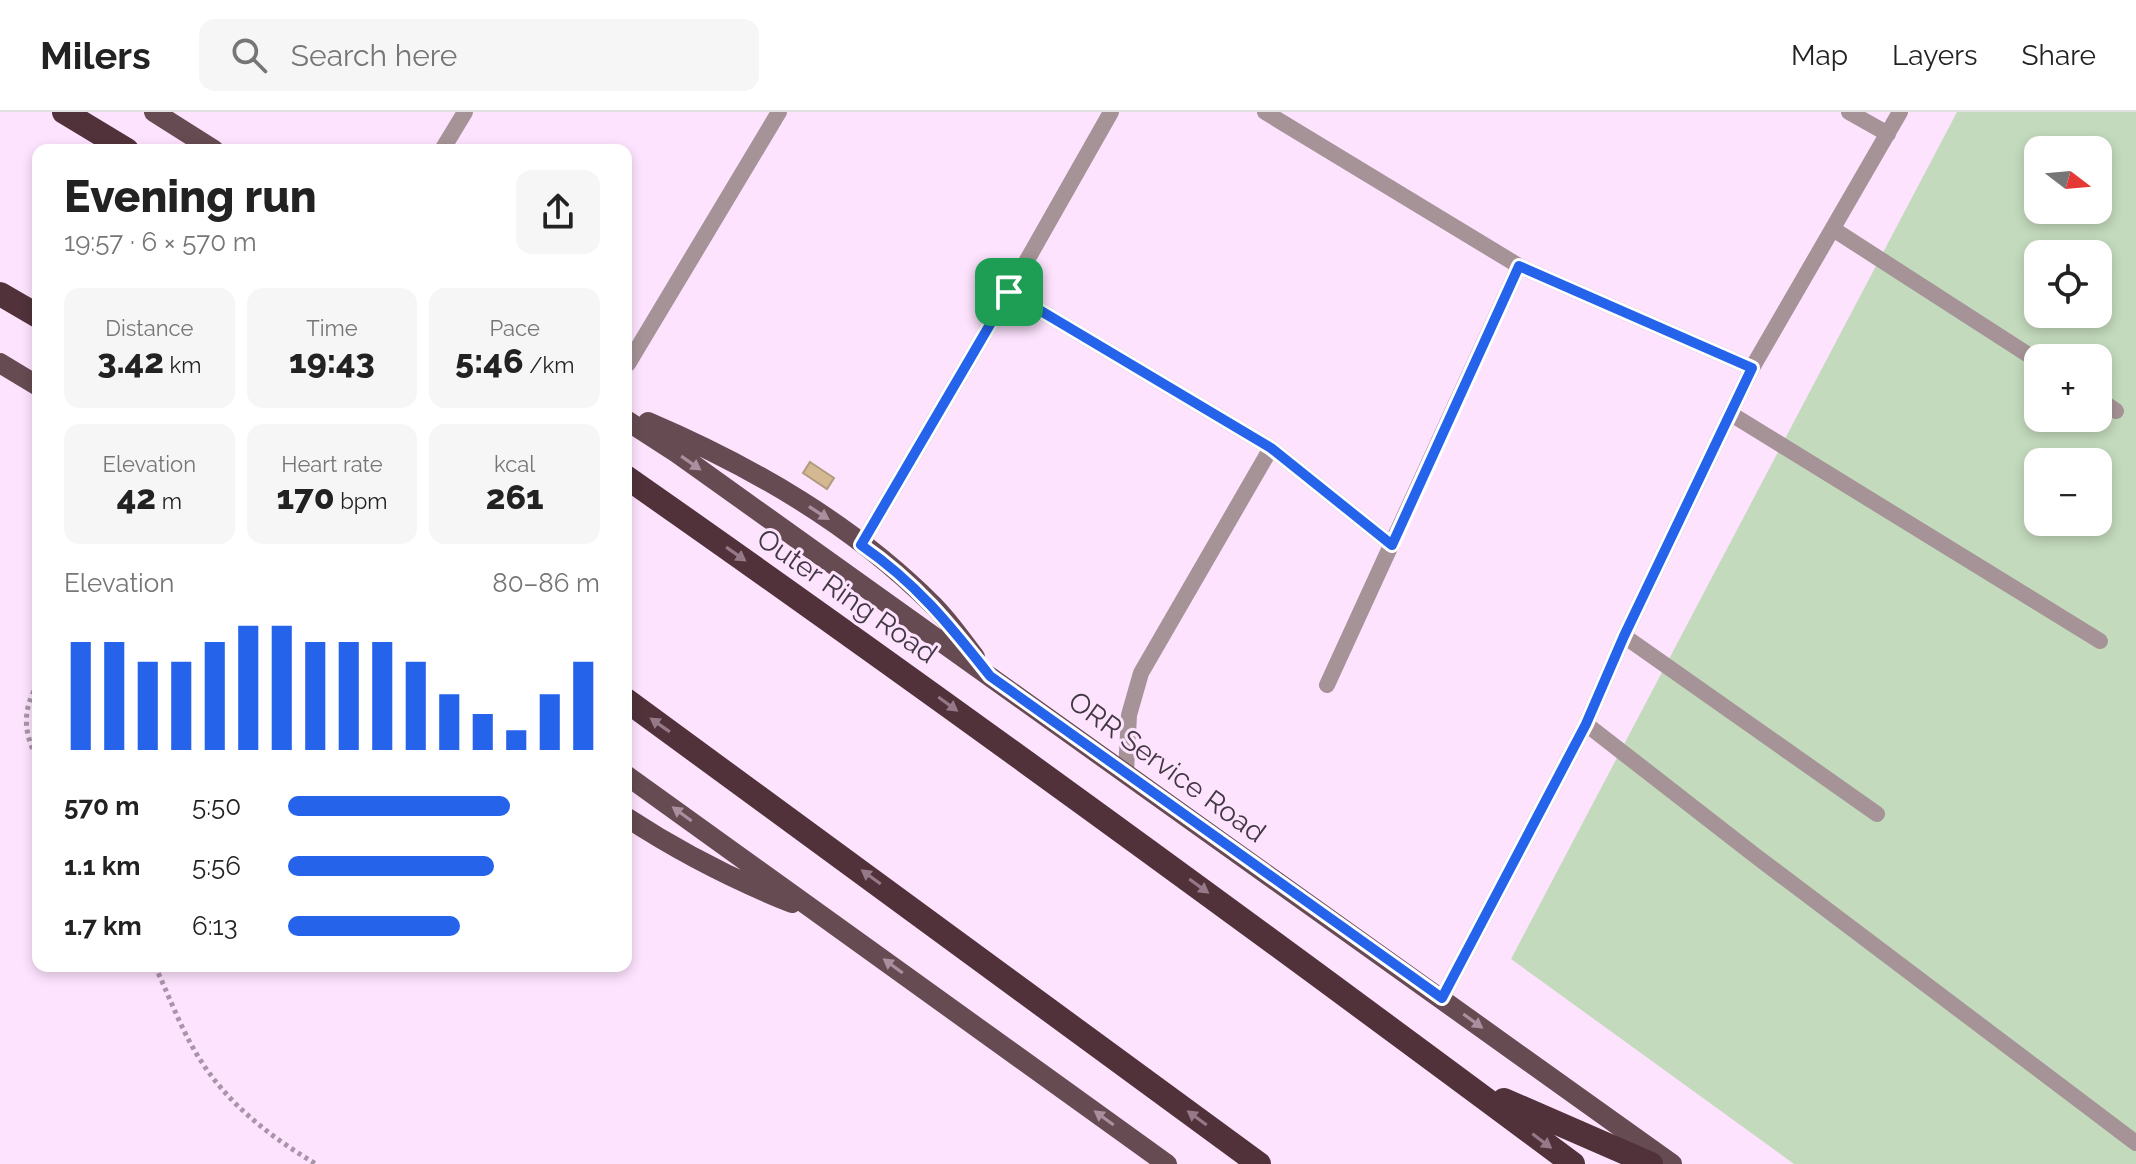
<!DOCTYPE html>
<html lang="en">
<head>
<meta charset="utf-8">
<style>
	body { margin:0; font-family:Raleway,sans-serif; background:#f6f6f6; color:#222; height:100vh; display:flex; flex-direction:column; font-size:30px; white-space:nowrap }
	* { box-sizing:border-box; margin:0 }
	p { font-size:26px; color:#767676 }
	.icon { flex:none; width:44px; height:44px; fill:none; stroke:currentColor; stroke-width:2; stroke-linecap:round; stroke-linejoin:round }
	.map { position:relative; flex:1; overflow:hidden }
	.side { position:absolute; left:32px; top:32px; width:600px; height:828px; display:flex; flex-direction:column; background:#fff; border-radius:16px; box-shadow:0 4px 12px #0003 }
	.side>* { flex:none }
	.needle { width:52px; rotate:106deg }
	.buttons { position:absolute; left:2024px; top:24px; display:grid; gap:16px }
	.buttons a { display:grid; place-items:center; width:88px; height:88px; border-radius:16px; background:#fff; box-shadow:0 4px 12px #0003; font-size:40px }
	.pin { position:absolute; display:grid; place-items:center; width:68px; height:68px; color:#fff; margin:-34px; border-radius:16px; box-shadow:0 4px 12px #0006 }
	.round { display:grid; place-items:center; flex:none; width:84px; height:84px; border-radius:16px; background:#f6f6f6 }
	.headline { display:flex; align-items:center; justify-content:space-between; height:136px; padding:0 32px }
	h1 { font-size:44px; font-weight:800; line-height:60px }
	.figures { display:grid; grid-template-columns:repeat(3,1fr); gap:12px; height:136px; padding:8px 32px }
	.figures div { display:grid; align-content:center; border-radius:16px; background:#f6f6f6; text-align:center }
	.figures b { font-size:34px; font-weight:800 }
	.figures small { font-size:22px; font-weight:400 }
	.figures p { font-size:22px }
	.chart { height:224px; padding:16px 32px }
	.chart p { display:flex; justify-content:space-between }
	.chart svg { width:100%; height:144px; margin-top:8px; stroke:#2563eb; stroke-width:6 }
	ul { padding:0 32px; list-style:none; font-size:26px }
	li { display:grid; grid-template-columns:128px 96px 1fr; align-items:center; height:60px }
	li i { height:20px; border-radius:10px; background:#2563eb }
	header { display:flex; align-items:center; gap:48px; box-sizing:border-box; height:112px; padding:0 40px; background:#fff; border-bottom:2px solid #e0e0e0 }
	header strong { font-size:38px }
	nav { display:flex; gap:44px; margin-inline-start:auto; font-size:28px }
	.search { width:560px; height:72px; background:#f6f6f6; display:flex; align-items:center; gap:20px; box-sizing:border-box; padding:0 28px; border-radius:16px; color:#767676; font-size:30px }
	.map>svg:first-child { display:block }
</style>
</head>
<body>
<header>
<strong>Milers</strong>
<div class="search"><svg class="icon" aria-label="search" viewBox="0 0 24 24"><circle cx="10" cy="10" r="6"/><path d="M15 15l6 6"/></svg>Search here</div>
<nav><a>Map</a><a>Layers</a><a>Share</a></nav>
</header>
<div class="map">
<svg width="2136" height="1052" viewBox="0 0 2136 1052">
	<rect width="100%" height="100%" fill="#fee3fe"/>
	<path fill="#c3dabc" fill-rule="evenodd" d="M 1957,0 L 2136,0 L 2136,1052 L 1794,1052 L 1511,847 ZM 2038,38 L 2098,38 L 2098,98 L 2038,98 ZM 2038,142 L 2098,142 L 2098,202 L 2038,202 ZM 2038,246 L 2098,246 L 2098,306 L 2038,306 ZM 2038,350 L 2098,350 L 2098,410 L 2038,410 Z"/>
	<path fill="#d4b892" stroke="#b09b7e" stroke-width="2" d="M 810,350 L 834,366 L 827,377 L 803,361 Z"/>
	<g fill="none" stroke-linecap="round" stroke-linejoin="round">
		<path stroke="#a895a8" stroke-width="5" stroke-dasharray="4 4" stroke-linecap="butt" d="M 38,572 C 22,597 23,622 38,647
			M 155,854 C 170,886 182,920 201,949 C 229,993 272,1026 316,1052"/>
		<path stroke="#a59397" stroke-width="16" d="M 1265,0 L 1519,154 L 1752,256
			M 1849,0 L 1888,22
			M 442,38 L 465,0
			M 1833,117 L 2038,249
			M 1009,180 L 1271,336 L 1392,433
			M 628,252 L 779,0
			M 2098,287 L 2116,299
			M 1731,302 L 2100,529
			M 861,433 L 1009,180 L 1111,0
			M 1624,524 L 1877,702
			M 1327,573 L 1519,154
			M 1586,612 L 1757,745 L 2136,1031
			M 1126,660 L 1129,603 L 1141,561 L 1271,336
			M 1442,886 L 1586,612 L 1624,524 L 1752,256 L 1900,0"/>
		<path stroke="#674b52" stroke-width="20" d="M 154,0 L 214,38
			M 0,251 L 38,274
			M 626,308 L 677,341 L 1672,1052
			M 648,310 C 753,355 852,412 933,493 C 949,509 962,528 975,545
			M 626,663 L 1167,1052
			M 626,705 C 678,739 734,768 792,791"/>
		<path stroke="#51323a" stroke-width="24" d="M 64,0 L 127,38
			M 0,182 L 38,204
			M 626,365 C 946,589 1260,819 1573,1052
			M 626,588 L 1259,1052
			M 1504,988 L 1651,1052"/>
	</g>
	<defs><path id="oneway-solid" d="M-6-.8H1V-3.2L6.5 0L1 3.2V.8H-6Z" transform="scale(2)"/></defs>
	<g fill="#ab8f9f">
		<use href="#oneway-solid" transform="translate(691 351) rotate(35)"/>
		<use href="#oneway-solid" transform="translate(819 401) rotate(33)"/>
		<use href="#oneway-solid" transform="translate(682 702) rotate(-144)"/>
		<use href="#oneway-solid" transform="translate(893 854) rotate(-144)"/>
		<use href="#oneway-solid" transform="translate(1473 909) rotate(36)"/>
		<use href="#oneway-solid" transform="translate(1104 1006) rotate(-144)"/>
	</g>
	<g fill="#967988">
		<use href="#oneway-solid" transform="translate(736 442) rotate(35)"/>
		<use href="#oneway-solid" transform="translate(948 592) rotate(36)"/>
		<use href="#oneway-solid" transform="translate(660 613) rotate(-145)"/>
		<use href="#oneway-solid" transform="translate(871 765) rotate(-144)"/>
		<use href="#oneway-solid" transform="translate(1199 774) rotate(36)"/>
		<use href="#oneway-solid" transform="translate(1197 1006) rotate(-144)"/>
		<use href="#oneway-solid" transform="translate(1542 1029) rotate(37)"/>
	</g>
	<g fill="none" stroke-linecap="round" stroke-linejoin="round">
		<g stroke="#fff" stroke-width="16">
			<path id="route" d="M 1519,154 L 1752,256 L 1624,524 L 1586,612 L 1442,886 L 990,564 C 949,512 916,471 861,433 L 1009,180 L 1271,336 L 1392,433 Z"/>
		</g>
		<use href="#route" stroke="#2563eb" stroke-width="10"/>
	</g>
	<g text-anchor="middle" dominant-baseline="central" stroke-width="6" stroke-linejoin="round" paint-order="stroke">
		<g font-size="28" fill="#423843" stroke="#fee3fe">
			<text transform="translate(847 484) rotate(35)">Outer Ring Road</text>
			<text transform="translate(1167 655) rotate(36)">ORR Service Road</text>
		</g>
	</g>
</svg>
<div class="buttons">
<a><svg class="needle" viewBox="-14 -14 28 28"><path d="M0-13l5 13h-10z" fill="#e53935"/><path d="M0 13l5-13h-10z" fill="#767676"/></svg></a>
<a><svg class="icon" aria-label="locate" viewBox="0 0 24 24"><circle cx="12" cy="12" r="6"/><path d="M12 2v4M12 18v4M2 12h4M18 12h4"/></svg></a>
<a>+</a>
<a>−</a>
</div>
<div class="pin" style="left:1009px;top:180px;background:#1e9e55"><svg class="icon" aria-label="arrive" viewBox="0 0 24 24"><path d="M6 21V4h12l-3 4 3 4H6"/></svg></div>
<section class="side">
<div class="headline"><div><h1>Evening run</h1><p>19:57 · 6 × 570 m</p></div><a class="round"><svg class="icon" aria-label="share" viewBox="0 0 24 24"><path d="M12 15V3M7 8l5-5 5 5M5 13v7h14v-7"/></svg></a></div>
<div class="figures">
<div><p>Distance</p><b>3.42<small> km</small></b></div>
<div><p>Time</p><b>19:43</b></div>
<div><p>Pace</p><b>5:46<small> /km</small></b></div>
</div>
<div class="figures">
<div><p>Elevation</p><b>42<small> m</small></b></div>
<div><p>Heart rate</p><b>170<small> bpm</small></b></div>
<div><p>kcal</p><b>261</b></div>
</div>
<div class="chart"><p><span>Elevation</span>80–86 m</p>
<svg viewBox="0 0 160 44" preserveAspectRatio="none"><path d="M5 44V11M15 44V11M25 44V17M35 44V17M45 44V11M55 44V6M65 44V6M75 44V11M85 44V11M95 44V11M105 44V17M115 44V27M125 44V33M135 44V38M145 44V27M155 44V17"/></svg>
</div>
<ul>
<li><b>570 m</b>5:50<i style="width:71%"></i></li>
<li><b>1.1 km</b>5:56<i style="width:66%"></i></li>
<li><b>1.7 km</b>6:13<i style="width:55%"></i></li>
</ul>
</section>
</div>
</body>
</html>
